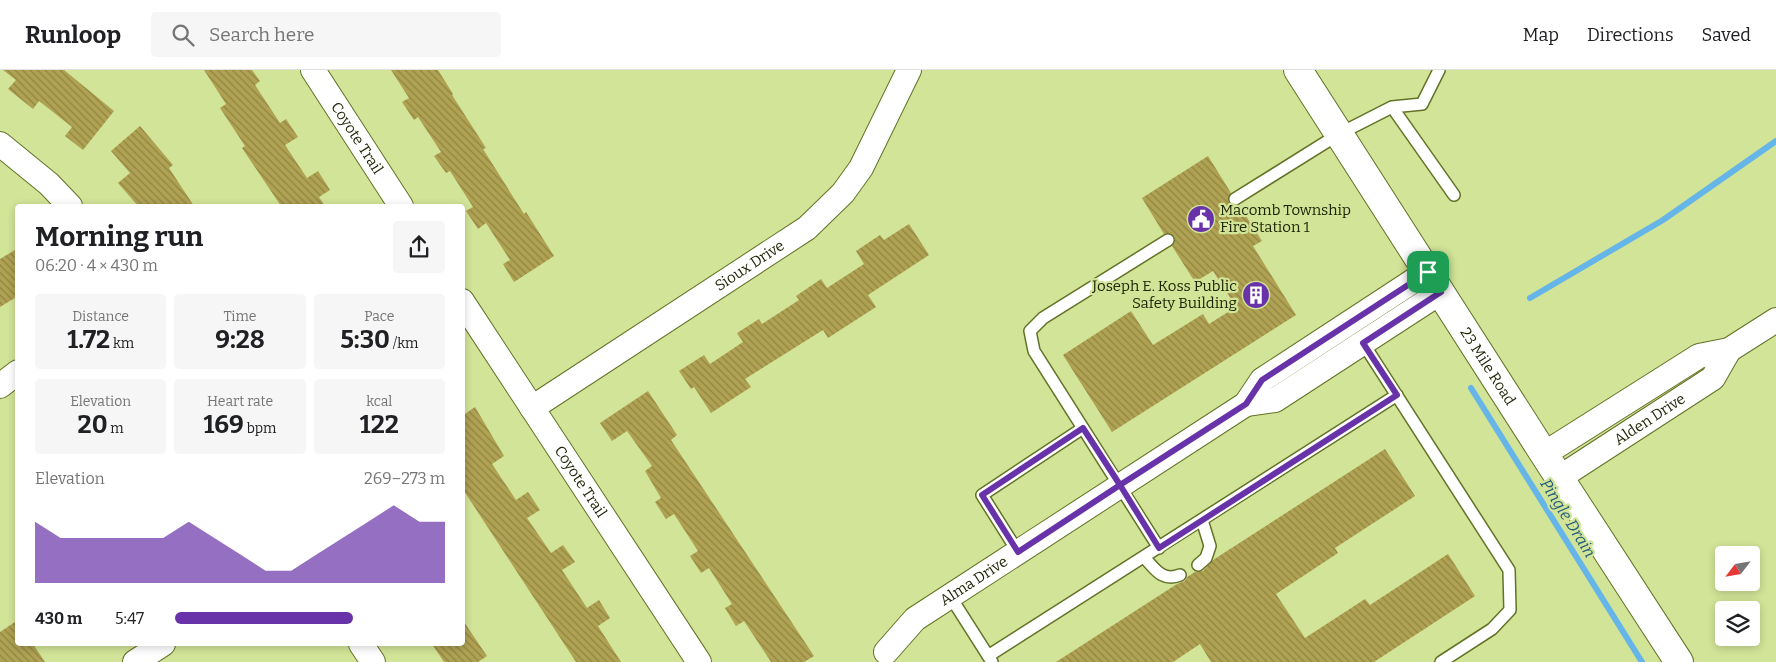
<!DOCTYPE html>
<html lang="en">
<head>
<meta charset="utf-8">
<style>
	body { margin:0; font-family:Bitter,serif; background:#f6f6f6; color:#202124; height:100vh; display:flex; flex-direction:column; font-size:19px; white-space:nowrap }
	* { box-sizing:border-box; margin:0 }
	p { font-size:16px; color:#757577 }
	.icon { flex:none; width:28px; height:28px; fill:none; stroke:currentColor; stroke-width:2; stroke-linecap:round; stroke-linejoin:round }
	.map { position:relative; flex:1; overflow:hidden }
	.side { position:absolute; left:15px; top:134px; width:450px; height:442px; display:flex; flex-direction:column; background:#fff; border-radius:5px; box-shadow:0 2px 8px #0003 }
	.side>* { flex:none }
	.needle { width:32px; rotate:239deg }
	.fabs { position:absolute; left:1715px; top:476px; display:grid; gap:10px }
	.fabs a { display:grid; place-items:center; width:45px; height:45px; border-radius:5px; background:#fff; box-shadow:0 2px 8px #0003; font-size:25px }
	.pin { position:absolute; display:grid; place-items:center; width:42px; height:42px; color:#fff; margin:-21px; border-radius:10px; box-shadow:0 2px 8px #0006 }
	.round { display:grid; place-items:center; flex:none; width:52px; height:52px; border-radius:5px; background:#f6f6f6 }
	.overview { display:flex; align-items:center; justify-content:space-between; height:85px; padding:0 20px }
	h1 { font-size:28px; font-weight:700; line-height:38px }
	.figures { display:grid; grid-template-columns:repeat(3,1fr); gap:8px; height:85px; padding:5px 20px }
	.figures div { display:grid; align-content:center; border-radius:5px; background:#f6f6f6; text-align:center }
	.figures b { font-size:25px; font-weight:700 }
	.figures small { font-size:14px; font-weight:400 }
	.figures p { font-size:14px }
	.chart { height:140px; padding:10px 20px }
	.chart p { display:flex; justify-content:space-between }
	.chart svg { width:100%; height:90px; margin-top:5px; fill:#6833a9; opacity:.7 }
	ul { padding:0 20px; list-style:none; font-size:16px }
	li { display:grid; grid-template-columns:80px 60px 1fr; align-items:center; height:38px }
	li i { height:12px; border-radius:6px; background:#6833a9 }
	header { display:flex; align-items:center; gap:30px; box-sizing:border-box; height:70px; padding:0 25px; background:#fff; border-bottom:1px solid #e0e0e0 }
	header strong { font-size:24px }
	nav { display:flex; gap:28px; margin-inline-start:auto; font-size:18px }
	.search { width:350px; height:45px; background:#f6f6f6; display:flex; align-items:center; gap:12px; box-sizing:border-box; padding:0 18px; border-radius:5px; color:#757577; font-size:19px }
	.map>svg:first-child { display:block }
</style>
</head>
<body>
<header>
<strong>Runloop</strong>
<div class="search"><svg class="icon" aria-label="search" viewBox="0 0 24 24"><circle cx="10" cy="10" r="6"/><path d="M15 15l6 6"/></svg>Search here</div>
<nav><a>Map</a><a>Directions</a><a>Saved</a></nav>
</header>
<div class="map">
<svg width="1776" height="592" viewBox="0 0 1776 592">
	<defs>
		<pattern id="building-back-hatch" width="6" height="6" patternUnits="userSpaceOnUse" patternTransform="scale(1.25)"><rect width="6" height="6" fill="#b0a253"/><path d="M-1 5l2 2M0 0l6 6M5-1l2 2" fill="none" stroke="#8f8443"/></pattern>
	</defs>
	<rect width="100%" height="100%" fill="#d2e497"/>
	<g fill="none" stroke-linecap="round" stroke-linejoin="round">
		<path stroke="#66b5e9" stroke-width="6" d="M 1530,228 L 1663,150 L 1776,71
			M 1471,318 L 1642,592"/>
	</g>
	<path fill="url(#building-back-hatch)" d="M 3,0 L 64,0 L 114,41 L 83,80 L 65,66 L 72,57 L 39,31 L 33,39 L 8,19 L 16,10 Z
		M 204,0 L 252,0 L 260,11 L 255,15 L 280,53 L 286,49 L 298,67 L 285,75 L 307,108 L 318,101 L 330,120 L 319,127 L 325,136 L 281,136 L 242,78 L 245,76 L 220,38 L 226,34 Z
		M 391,0 L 438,0 L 453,24 L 452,25 L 486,78 L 483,79 L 524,144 L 526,142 L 554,186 L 514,212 L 503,194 L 510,190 L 486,153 L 478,159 L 466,141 L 473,137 L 450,101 L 446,103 L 434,86 L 441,82 L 418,47 L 414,50 L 402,32 L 409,28 Z
		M 140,56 L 173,95 L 169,98 L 194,136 L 138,136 L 118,113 L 130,103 L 111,81 Z
		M 1208,86 L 1231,123 L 1228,129 L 1229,133 L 1235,136 L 1239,135 L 1262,171 L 1253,176 L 1296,245 L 1112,362 L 1063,285 L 1131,241 L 1153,275 L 1203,244 L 1209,254 L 1236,237 L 1213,201 L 1195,212 L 1172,176 L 1175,170 L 1174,166 L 1168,163 L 1164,164 L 1142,128 Z
		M 909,154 L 929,185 L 868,225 L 876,237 L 828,268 L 823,260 L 745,309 L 751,317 L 711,343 L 694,317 L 691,319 L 679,301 L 704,285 L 710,294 L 743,272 L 737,263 L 759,249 L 762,254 L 799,230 L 796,226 L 821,209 L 827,218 L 864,194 L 856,181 L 880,165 L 884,170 Z
		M 18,178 L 18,226 L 0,237 L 0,189 Z
		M 648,321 L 677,365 L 671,370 L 814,586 L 804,592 L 771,592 L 744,551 L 736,556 L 725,538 L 732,534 L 709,498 L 701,503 L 690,486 L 698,481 L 674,444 L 666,449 L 655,432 L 661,428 L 645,401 L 652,396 L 627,361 L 612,371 L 600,353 Z
		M 475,337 L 504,386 L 492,394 L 516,430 L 528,422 L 540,440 L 527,448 L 551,483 L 563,475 L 575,492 L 562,500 L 587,538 L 599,530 L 610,548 L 598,556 L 621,592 L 576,592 L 462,418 L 462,346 Z
		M 1385,379 L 1415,426 L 1335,478 L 1338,483 L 1276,524 L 1305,568 L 1365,529 L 1370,535 L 1448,484 L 1475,526 L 1374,592 L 1211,592 L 1200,574 L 1173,592 L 1056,592 L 1177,514 L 1185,511 L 1187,507 L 1195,502 L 1203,501 L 1213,490 Z
		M 462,549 L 487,586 L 478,592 L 444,592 L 432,574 L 462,574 Z
		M 18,550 L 18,574 L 33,574 L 45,592 L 0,592 L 0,562 Z"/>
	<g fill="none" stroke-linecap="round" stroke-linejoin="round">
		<g stroke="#637226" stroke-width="14">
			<path id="service" d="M 1392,37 L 1454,125
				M 1235,129 L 1339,64 L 1392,37 L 1422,34 L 1439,0
				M 1363,273 L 1509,500 L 1510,540 L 1492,559 L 1441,592
				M 1159,478 L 1034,281 L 1030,261 L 1043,248 L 1168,170
				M 1018,482 L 982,425 L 1083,358
				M 1144,487 C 1155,499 1162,512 1180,505
				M 1198,495 L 1206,488 L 1210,476 L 1202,450
				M 950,526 L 992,592
				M 988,586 L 1397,325"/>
		</g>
		<g stroke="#637226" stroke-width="26">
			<g id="minor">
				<path id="s1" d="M 313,0 L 401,136"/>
				<path d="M 0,74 L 49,114 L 70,136"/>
				<path id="s2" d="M 462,231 L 699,592"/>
				<path d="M 0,316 L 18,302"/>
				<path d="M 1246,334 L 1275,330 L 1441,222"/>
				<path id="s3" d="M 532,338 L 807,158 L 843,123 L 861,98 L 909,0"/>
				<path d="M 1544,384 L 1699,286 L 1729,280 L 1776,250"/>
				<path id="s4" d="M 1559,408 L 1713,308 L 1729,280"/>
				<path d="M 361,574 L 373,592"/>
				<path id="s5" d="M 886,582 L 915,549 L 1246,334 L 1262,310 L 1427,202"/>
				<path d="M 135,592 L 163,574"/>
			</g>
		</g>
		<g stroke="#637226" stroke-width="30">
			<g id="secondary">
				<path id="s6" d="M 1298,0 L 1544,384 L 1679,592"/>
			</g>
		</g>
		<use href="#service" stroke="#fff" stroke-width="11"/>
		<use href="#minor" stroke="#fff" stroke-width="24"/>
		<use href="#secondary" stroke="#fff" stroke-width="28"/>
	</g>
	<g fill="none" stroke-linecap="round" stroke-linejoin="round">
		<g stroke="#fff" stroke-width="10">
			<path id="route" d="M 1428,202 L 1262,310 L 1246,334 L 1120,415 L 1083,358 L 982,425 L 1018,482 L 1120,415 L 1159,478 L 1397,325 L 1363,273 L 1441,222 L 1428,202"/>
		</g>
		<use href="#route" stroke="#6833a9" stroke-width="6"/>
	</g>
	<defs>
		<g id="civic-disc" transform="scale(1.4375)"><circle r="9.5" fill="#6833a9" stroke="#d2e497"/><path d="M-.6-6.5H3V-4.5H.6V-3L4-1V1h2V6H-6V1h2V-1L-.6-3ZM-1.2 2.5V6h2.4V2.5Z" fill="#fff"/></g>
		<g id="building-disc" transform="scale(1.4375)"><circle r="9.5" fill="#6833a9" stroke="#d2e497"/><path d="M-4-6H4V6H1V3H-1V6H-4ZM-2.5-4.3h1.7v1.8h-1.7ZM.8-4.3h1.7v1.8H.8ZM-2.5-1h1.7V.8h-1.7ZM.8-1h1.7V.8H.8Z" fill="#fff"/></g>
	</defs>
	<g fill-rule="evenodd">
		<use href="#civic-disc" x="1201" y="149"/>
		<use href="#building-disc" x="1256" y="225"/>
	</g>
	<g text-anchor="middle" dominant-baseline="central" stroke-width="4.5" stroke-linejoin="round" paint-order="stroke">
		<g font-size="15" fill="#1d2304" stroke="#d2e497">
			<text stroke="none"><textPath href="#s1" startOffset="81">Coyote Trail</textPath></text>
			<text stroke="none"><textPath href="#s3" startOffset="260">Sioux Drive</textPath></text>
			<text stroke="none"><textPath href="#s6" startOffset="352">23 Mile Road</textPath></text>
			<text stroke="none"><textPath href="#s4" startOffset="108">Alden Drive</textPath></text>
			<text stroke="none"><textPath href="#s2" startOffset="216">Coyote Trail</textPath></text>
			<text stroke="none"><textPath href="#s5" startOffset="114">Alma Drive</textPath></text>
		</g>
		<g font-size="15" fill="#1d2304" stroke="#d2e497" text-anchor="start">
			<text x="1220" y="140">Macomb Township<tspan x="1220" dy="17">Fire Station 1</tspan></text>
			<text x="1237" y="216" text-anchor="end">Joseph E. Koss Public<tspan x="1237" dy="17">Safety Building</tspan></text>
		</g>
		<g font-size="16" font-style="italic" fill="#1f597d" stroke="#d2e497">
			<text transform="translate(1568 448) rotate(58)">Pingle Drain</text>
		</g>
	</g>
</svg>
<div class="fabs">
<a><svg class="needle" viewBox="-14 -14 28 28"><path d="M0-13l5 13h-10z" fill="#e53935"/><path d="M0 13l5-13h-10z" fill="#757577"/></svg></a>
<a><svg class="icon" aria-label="layers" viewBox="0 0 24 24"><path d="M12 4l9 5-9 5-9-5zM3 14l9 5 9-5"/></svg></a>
</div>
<div class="pin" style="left:1428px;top:202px;background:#1e9e55"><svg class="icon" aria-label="arrive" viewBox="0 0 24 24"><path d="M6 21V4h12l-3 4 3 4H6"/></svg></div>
<section class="side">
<div class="overview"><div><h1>Morning run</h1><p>06:20 · 4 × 430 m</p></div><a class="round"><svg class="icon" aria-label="share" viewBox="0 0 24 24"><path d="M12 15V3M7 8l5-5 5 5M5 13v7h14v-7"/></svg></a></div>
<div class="figures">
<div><p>Distance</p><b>1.72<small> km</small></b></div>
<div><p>Time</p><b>9:28</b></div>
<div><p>Pace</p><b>5:30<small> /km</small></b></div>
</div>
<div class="figures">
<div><p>Elevation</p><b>20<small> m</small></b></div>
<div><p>Heart rate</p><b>169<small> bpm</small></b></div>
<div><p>kcal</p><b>122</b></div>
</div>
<div class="chart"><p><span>Elevation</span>269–273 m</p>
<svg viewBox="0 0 160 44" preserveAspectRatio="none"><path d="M0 44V14L10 22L20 22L30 22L40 22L50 22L60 14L70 22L80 30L90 38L100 38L110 30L120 22L130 14L140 6L150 14L160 14V44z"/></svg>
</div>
<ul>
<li><b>430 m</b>5:47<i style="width:66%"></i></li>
</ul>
</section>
</div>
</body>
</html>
